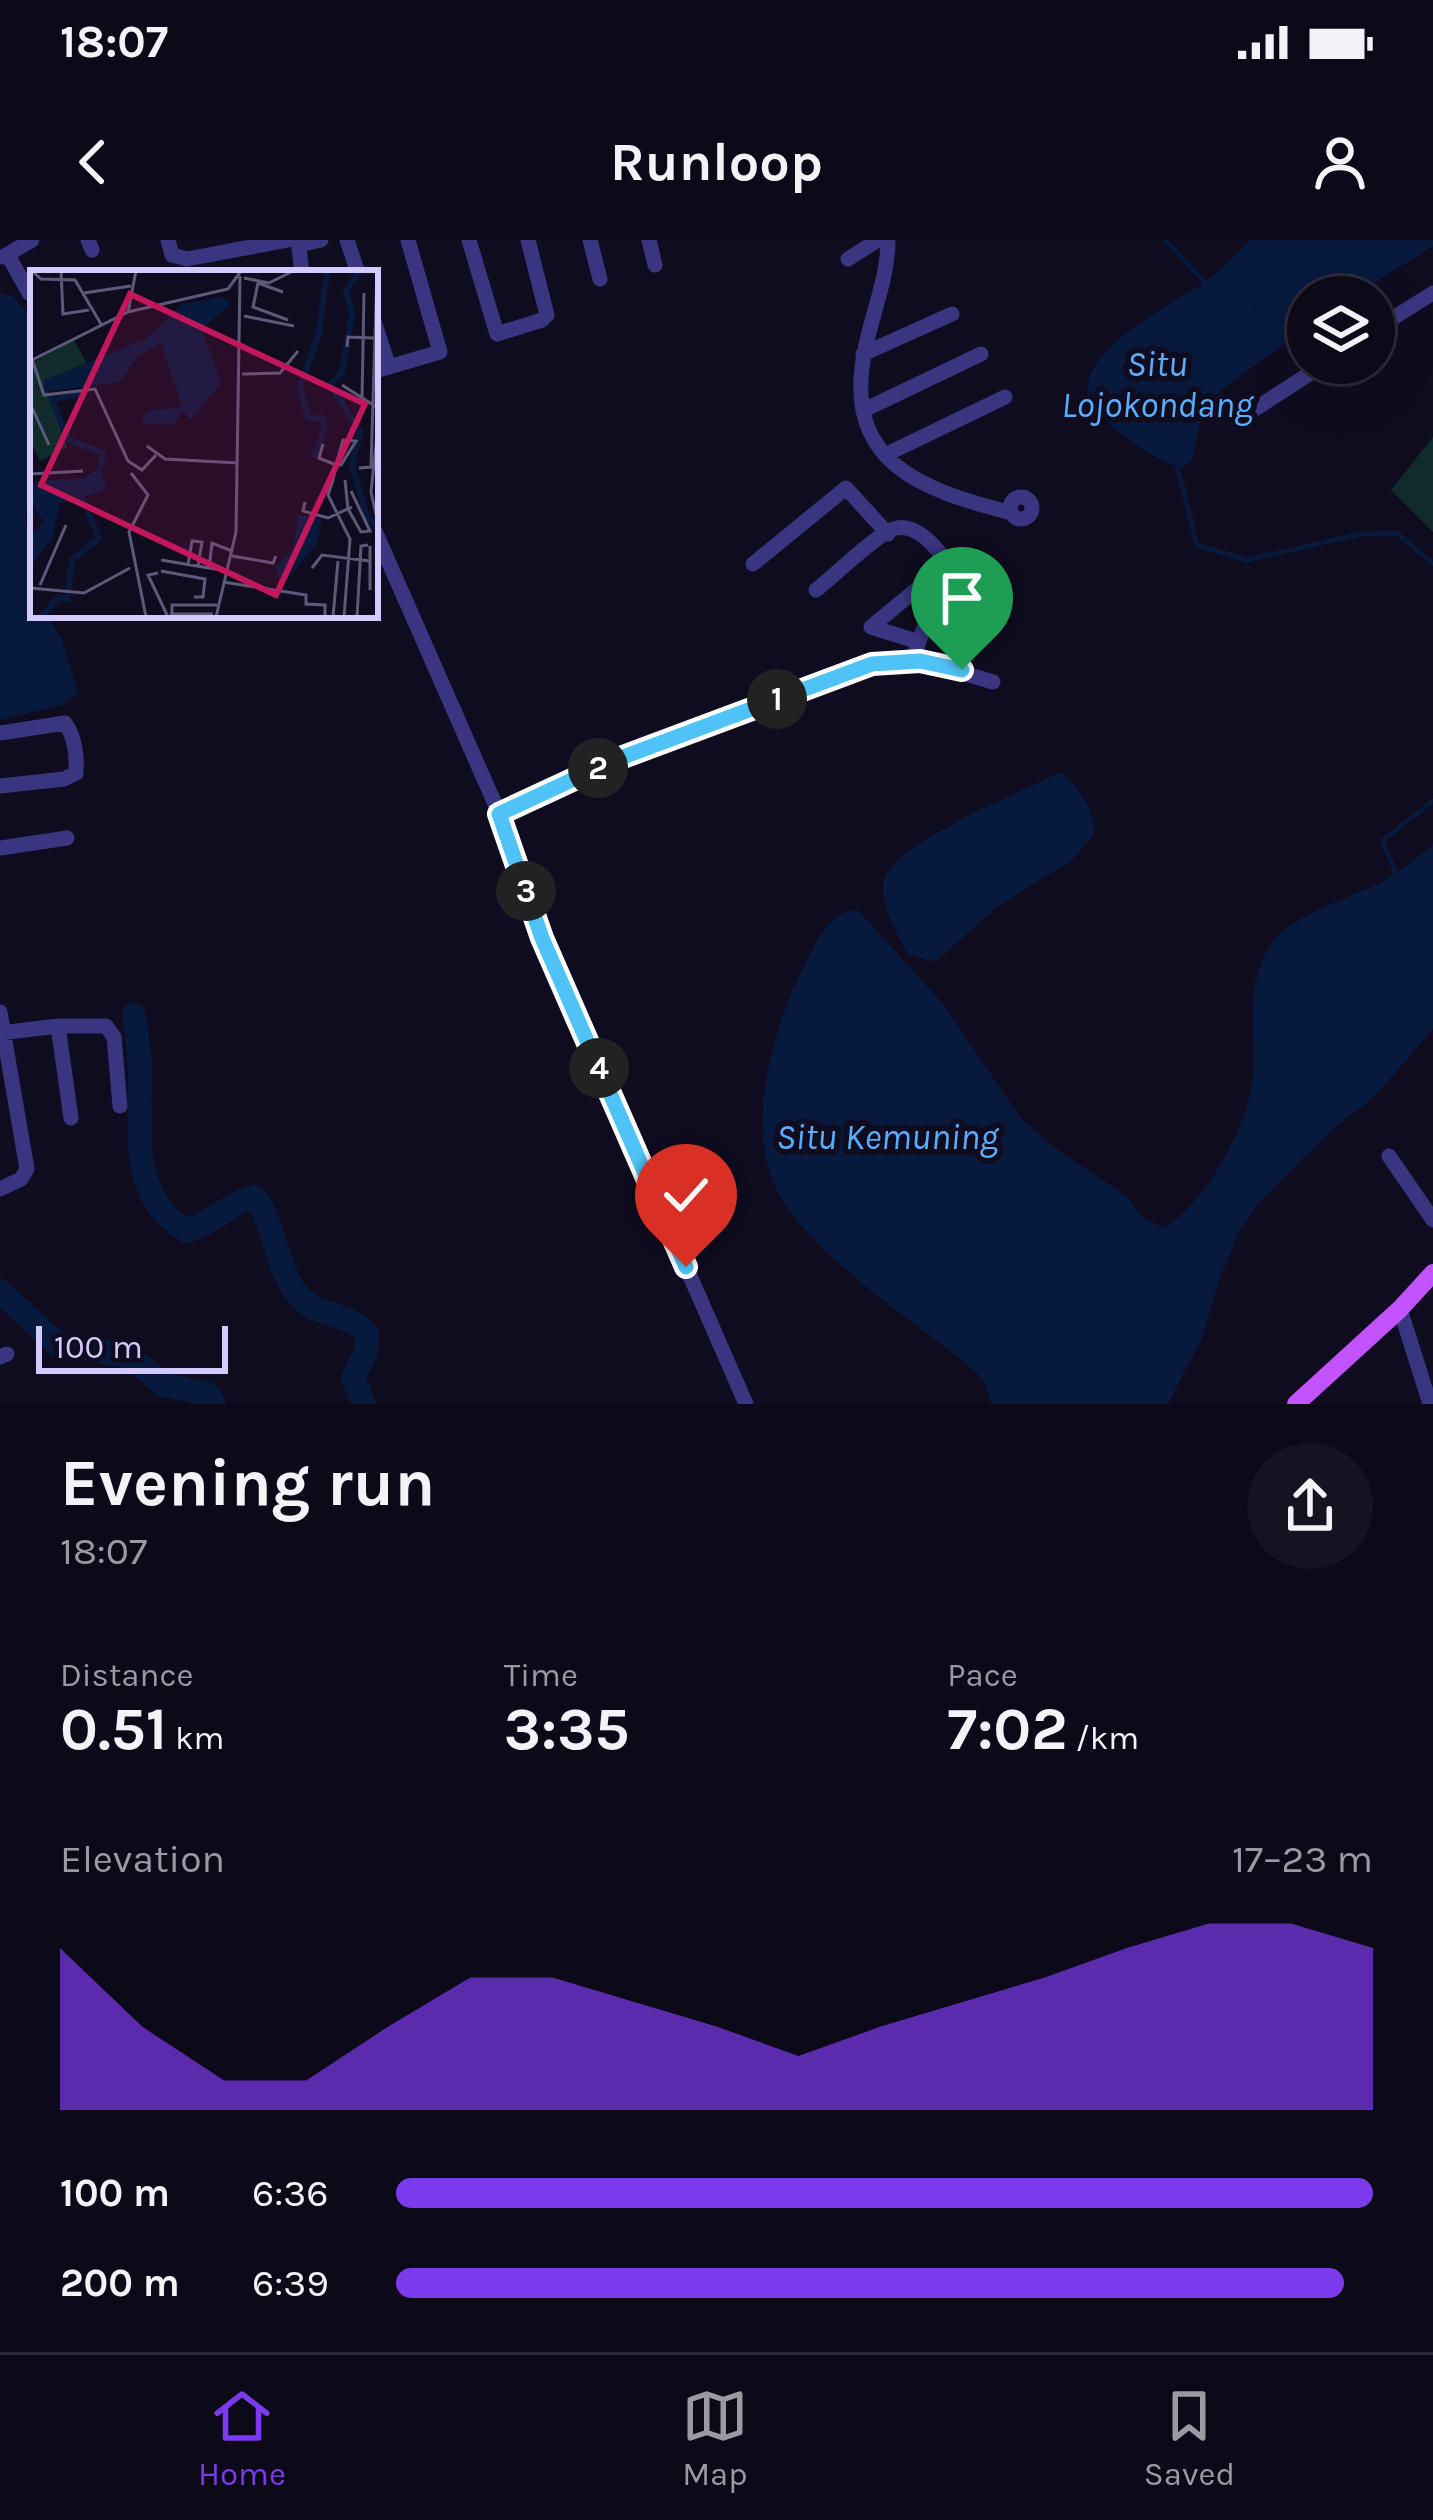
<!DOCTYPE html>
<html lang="en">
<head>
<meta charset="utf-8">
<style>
	body { margin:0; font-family:Karla,sans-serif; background:#151221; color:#f1f3f6; height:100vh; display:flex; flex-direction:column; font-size:45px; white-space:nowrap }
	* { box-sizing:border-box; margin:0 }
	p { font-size:39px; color:#9a9aa2 }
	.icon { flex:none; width:66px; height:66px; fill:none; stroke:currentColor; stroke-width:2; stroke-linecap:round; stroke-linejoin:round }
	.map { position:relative; height:1164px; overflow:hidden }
	.panel { display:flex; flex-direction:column; background:#0c0918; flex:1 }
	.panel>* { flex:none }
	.tools { position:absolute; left:1287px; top:36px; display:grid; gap:24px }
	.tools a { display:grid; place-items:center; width:108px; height:108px; border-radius:50%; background:#0c0918; box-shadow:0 12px 48px #0002,0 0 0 3px #2c2a37; font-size:60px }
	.scale { position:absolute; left:36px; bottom:30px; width:192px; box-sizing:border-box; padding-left:12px; border:6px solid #d3cbff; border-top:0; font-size:33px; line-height:42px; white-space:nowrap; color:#d3cbff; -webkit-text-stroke:9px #100c20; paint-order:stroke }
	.pin { position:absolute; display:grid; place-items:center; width:102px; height:102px; color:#fff; margin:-123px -51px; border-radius:50% 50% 50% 0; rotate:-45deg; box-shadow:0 0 12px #0007 }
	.pin .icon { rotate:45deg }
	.km { position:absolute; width:60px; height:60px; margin:-30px; border-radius:50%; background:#222; color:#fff; font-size:33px; line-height:60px; text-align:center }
	.round { display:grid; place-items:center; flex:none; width:126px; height:126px; border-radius:63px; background:#151221 }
	.headline { display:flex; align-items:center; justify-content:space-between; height:204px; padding:0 60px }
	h1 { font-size:66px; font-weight:700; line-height:90px }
	.figures { display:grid; grid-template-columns:repeat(3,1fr); gap:18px; height:204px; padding:12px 60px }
	.figures div { display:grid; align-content:center }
	.figures b { font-size:60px; font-weight:700 }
	.figures small { font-size:33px; font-weight:400 }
	.figures p { font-size:33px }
	.chart { height:336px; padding:24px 60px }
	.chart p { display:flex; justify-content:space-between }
	.chart svg { width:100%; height:216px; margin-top:12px; fill:#7c3aed; opacity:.7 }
	ul { padding:0 60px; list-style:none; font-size:39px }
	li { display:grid; grid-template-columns:192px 144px 1fr; align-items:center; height:90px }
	li i { height:30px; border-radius:15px; background:#7c3aed }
	.status { display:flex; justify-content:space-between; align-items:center; height:84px; padding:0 60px; background:#0c0918; direction:ltr }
	.status svg { height:33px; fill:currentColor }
	header { display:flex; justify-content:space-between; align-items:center; height:156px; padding:0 60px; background:#0c0918; font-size:54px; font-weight:700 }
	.menu { display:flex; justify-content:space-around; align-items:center; height:168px; border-top:3px solid #2c2a37; background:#0c0918; font-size:33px; color:#9a9aa2 }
	.menu a { display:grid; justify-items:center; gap:6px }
	.menu .selected { color:#7c3aed }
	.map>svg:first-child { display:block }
</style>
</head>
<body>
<div class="status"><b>18:07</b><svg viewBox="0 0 49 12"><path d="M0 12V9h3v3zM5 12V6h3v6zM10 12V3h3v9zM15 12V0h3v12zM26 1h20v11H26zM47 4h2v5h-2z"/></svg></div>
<header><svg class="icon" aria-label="back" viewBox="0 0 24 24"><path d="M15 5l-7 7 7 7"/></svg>Runloop<svg class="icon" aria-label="person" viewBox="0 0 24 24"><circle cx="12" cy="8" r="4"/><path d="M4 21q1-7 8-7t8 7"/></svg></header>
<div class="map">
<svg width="1433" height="1164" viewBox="0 0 1433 1164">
	<rect width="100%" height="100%" fill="#100c20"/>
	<path fill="#0f2b2a" d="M 1433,197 L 1433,292 L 1391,250 Z"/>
	<path fill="#071a3e" d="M 1251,0 L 1433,0 L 1433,6 L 1351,57 L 1308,57 L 1308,87 L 1221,150 L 1199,186 L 1192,221 L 1183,227 C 1157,223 1131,201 1111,186 C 1036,130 1164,70 1202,44 C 1220,31 1236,15 1251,0 Z
		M 0,54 L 13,56 L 33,79 L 33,232 L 25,280 L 33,315 L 33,375 L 47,375 L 61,398 L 78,452 L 65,464 L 0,480 Z
		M 1060,532 C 1081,549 1091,566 1095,593 L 1072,620 L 997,667 L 935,722 L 908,714 C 898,696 881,666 883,645 C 886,604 1023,552 1060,532 Z
		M 1433,604 L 1433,789 L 1375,856 L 1338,885 L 1260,961 L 1239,992 L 1219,1040 L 1202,1098 L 1168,1164 L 991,1164 L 986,1144 L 975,1131 C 919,1084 813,1017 779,954 C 743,887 773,788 805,724 C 815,704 833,665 859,671 L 943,764 L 1020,877 L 1052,906 L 1126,956 L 1143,978 L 1164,988 C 1207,962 1251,882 1253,832 C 1255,787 1244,747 1270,706 C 1291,673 1348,660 1381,642 C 1400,632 1417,618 1433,604 Z"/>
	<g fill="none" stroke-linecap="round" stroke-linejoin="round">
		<path stroke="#071a3e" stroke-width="4.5" d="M 1165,0 L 1205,42
			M 1177,225 L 1197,305 L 1247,320 L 1361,294 L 1397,293 L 1433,324
			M 1397,635 L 1382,601 L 1433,561"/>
		<path stroke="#071a3e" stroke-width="24" d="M 134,775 C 137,797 141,819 140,841 C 140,897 131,959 187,991 C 213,983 229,963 255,957 C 277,987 275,1033 303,1060 C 322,1078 351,1072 368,1096 L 366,1111 L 353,1138 L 364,1164
			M 0,1051 L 56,1103 L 131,1117 L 164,1145 L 208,1154 L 214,1164"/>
		<path stroke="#3a3581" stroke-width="15" d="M 88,0 L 92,10
			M 168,0 L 172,15 L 187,19 L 288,0
			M 298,0 L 302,33
			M 347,0 L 358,33
			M 469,0 L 497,94 L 542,80 L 547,75 L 528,0
			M 590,0 L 600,39
			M 649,0 L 655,25
			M 888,0 C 888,38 872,73 865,110 C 841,223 922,250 1012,273
			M 299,5 L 321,0
			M 8,15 L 29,53
			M 3,17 L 32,0
			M 848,19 L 878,0
			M 375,84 L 389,127
			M 1374,90 L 1433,53
			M 863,114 L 952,74
			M 375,131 L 440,112 L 408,0
			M 1255,169 L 1326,123
			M 864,170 L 981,114
			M 885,215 L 1005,157
			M1010 268a11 11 0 1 1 22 0a11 11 0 1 1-22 0Z
			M 375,291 L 499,573 L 542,697 L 746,1164
			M 753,324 L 846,248 L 888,294
			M 816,350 C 833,337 876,295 893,289 C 915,281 938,308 947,324 L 912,421
			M 919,402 L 871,387 L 946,325
			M 0,493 L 65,483 C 75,497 77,516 76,533 L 64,539 L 0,546
			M 499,573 L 615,521 L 872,424 L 920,420 L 993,442
			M 0,608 L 67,598
			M 0,772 L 27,929 L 21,939 L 0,949
			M 58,786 L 71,878
			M 0,793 L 58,786 L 106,786 L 114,797 L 120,866
			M 1389,916 L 1433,980
			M 1400,1069 L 1430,1164
			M 0,1117 L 7,1114"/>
		<path stroke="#c352ff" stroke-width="18" d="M 1296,1164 L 1400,1069 L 1433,1033"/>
	</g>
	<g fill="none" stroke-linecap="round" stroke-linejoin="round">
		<g stroke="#fff" stroke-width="24">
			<path id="route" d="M 686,1027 L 542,698 L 499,574 L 615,520 L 872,424 L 920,421 L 962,430"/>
		</g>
		<use href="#route" stroke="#4fc3f7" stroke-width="15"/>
	</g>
	<g text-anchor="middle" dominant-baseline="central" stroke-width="12" stroke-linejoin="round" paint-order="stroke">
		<g font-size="36" font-style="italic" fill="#59aeff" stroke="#100c20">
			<text x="1157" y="124">Situ<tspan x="1157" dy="41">Lojokondang</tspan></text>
			<text x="887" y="897">Situ Kemuning</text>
		</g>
	</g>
	<g transform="translate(30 30)">
		<rect width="348" height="348" fill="#100c20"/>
		<path d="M 44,70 L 57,94 L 14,112 L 37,177 L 10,191 L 0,171 L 0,94 Z" fill="#0f2b2a"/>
		<path d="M 193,27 L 201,34 L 172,59 L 191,113 L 160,150 L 153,140 L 144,155 L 111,153 L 117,141 L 152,137 L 131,73 L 108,86 L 90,112 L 14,122 L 14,110 L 116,69 L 152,34 ZM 70,198 L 77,220 L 30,233 L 22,269 L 0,296 L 0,265 L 14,252 L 0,230 L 0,212 L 54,208 ZM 268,245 L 292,249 L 287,274 L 251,316 L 246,296 L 264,277 Z" fill="#071a3e"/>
		<path fill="none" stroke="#071a3e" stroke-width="6" d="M 331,1 L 316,20 L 322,44 L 312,102 L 300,115 L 330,161 L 322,196 L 337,247 L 348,258M 54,123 L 22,130 L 39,170 L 73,183 L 70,198M 284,187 L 295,157 L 292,148 L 278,148 L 270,117 L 289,63 L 297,1M 11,347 L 29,327 L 37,329 L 42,290 L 69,268 L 51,226"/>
		<path fill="none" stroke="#5e5879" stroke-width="3" d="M 2,1 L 11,9 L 45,10 L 71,54M 31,1 L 33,44 L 59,40M 214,8 L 239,13 L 263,1M 253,22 L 228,13 L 223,37 L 258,50M 54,23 L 101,16M 98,42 L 106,1M 214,46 L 264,56M 317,77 L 318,67 L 344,68M 0,83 L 14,125 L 65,119 L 98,191 L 112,200 L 126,185M 0,91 L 98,42 L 198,19 L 211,1M 212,104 L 250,103 L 268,81M 312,115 L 348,138M 332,129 L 334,23M 0,133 L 19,175M 348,155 L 341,222 L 348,253M 293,174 L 289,188 L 306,195 L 311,195 L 326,171 L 313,170 L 306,195 L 303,210 L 298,225 L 320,269 L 314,347M 117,176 L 135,189 L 208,193M 329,198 L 341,197 L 347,1M 101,203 L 118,225 L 99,262 L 116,347M 0,204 L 53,201M 315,210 L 318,239 L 331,262 L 340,261 L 321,221M 275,232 L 273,241 L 298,248 L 322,237M 340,276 L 340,320M 202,286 L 243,293 L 246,286M 131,290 L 197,301M 158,295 L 162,271 L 172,272 L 168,296M 179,298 L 182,273 L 202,281M 282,298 L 292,285 L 340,291M 131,301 L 175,309 L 173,327 L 164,327M 128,303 L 118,305 L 138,347M 193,312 L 276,325 L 276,334 L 295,335 L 295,347M 10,315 L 36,255M 0,318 L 54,323 L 100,298M 140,344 L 183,344M 142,344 L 142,335 L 187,335M 186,347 L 206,262 L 210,6M 303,347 L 308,291M 327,347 L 331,276 L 338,275"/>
		<path fill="#c2185b" fill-opacity="0.15" stroke="#c2185b" stroke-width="6" d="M 100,24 L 335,134 L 246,325 L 11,215 Z"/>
		<rect width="348" height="348" fill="none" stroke="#d3cbff" stroke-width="6"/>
	</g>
</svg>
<div class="tools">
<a><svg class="icon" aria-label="layers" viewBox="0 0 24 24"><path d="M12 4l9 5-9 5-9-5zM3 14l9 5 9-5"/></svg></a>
</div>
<div class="scale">100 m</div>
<div class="pin" style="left:962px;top:430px;background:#1e9e55"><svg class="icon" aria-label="arrive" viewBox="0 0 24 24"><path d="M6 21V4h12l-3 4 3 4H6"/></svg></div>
<div class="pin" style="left:686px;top:1027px;background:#d93025"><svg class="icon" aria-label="check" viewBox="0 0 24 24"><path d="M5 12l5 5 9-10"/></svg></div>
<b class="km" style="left:777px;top:459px">1</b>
<b class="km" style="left:598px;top:528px">2</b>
<b class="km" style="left:526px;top:651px">3</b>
<b class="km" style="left:599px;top:828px">4</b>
</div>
<section class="panel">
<div class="headline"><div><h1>Evening run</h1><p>18:07</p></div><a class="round"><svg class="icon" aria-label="share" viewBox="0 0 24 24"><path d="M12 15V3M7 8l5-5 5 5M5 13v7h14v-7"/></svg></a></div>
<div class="figures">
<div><p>Distance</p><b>0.51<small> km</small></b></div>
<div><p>Time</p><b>3:35</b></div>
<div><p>Pace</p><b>7:02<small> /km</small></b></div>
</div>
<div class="chart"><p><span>Elevation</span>17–23 m</p>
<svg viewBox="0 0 160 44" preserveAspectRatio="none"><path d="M0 44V11L10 27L20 38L30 38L40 27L50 17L60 17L70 22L80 27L90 33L100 27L110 22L120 17L130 11L140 6L150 6L160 11V44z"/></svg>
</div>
<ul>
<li><b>100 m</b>6:36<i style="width:100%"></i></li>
<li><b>200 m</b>6:39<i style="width:97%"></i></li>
</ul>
</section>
<nav class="menu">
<a class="selected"><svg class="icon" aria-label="home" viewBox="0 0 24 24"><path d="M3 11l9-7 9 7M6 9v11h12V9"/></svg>Home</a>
<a><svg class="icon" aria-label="map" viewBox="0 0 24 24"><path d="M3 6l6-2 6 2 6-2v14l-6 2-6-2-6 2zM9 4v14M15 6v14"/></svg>Map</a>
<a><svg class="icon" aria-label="saved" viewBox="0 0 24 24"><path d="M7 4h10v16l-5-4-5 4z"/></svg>Saved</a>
</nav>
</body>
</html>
